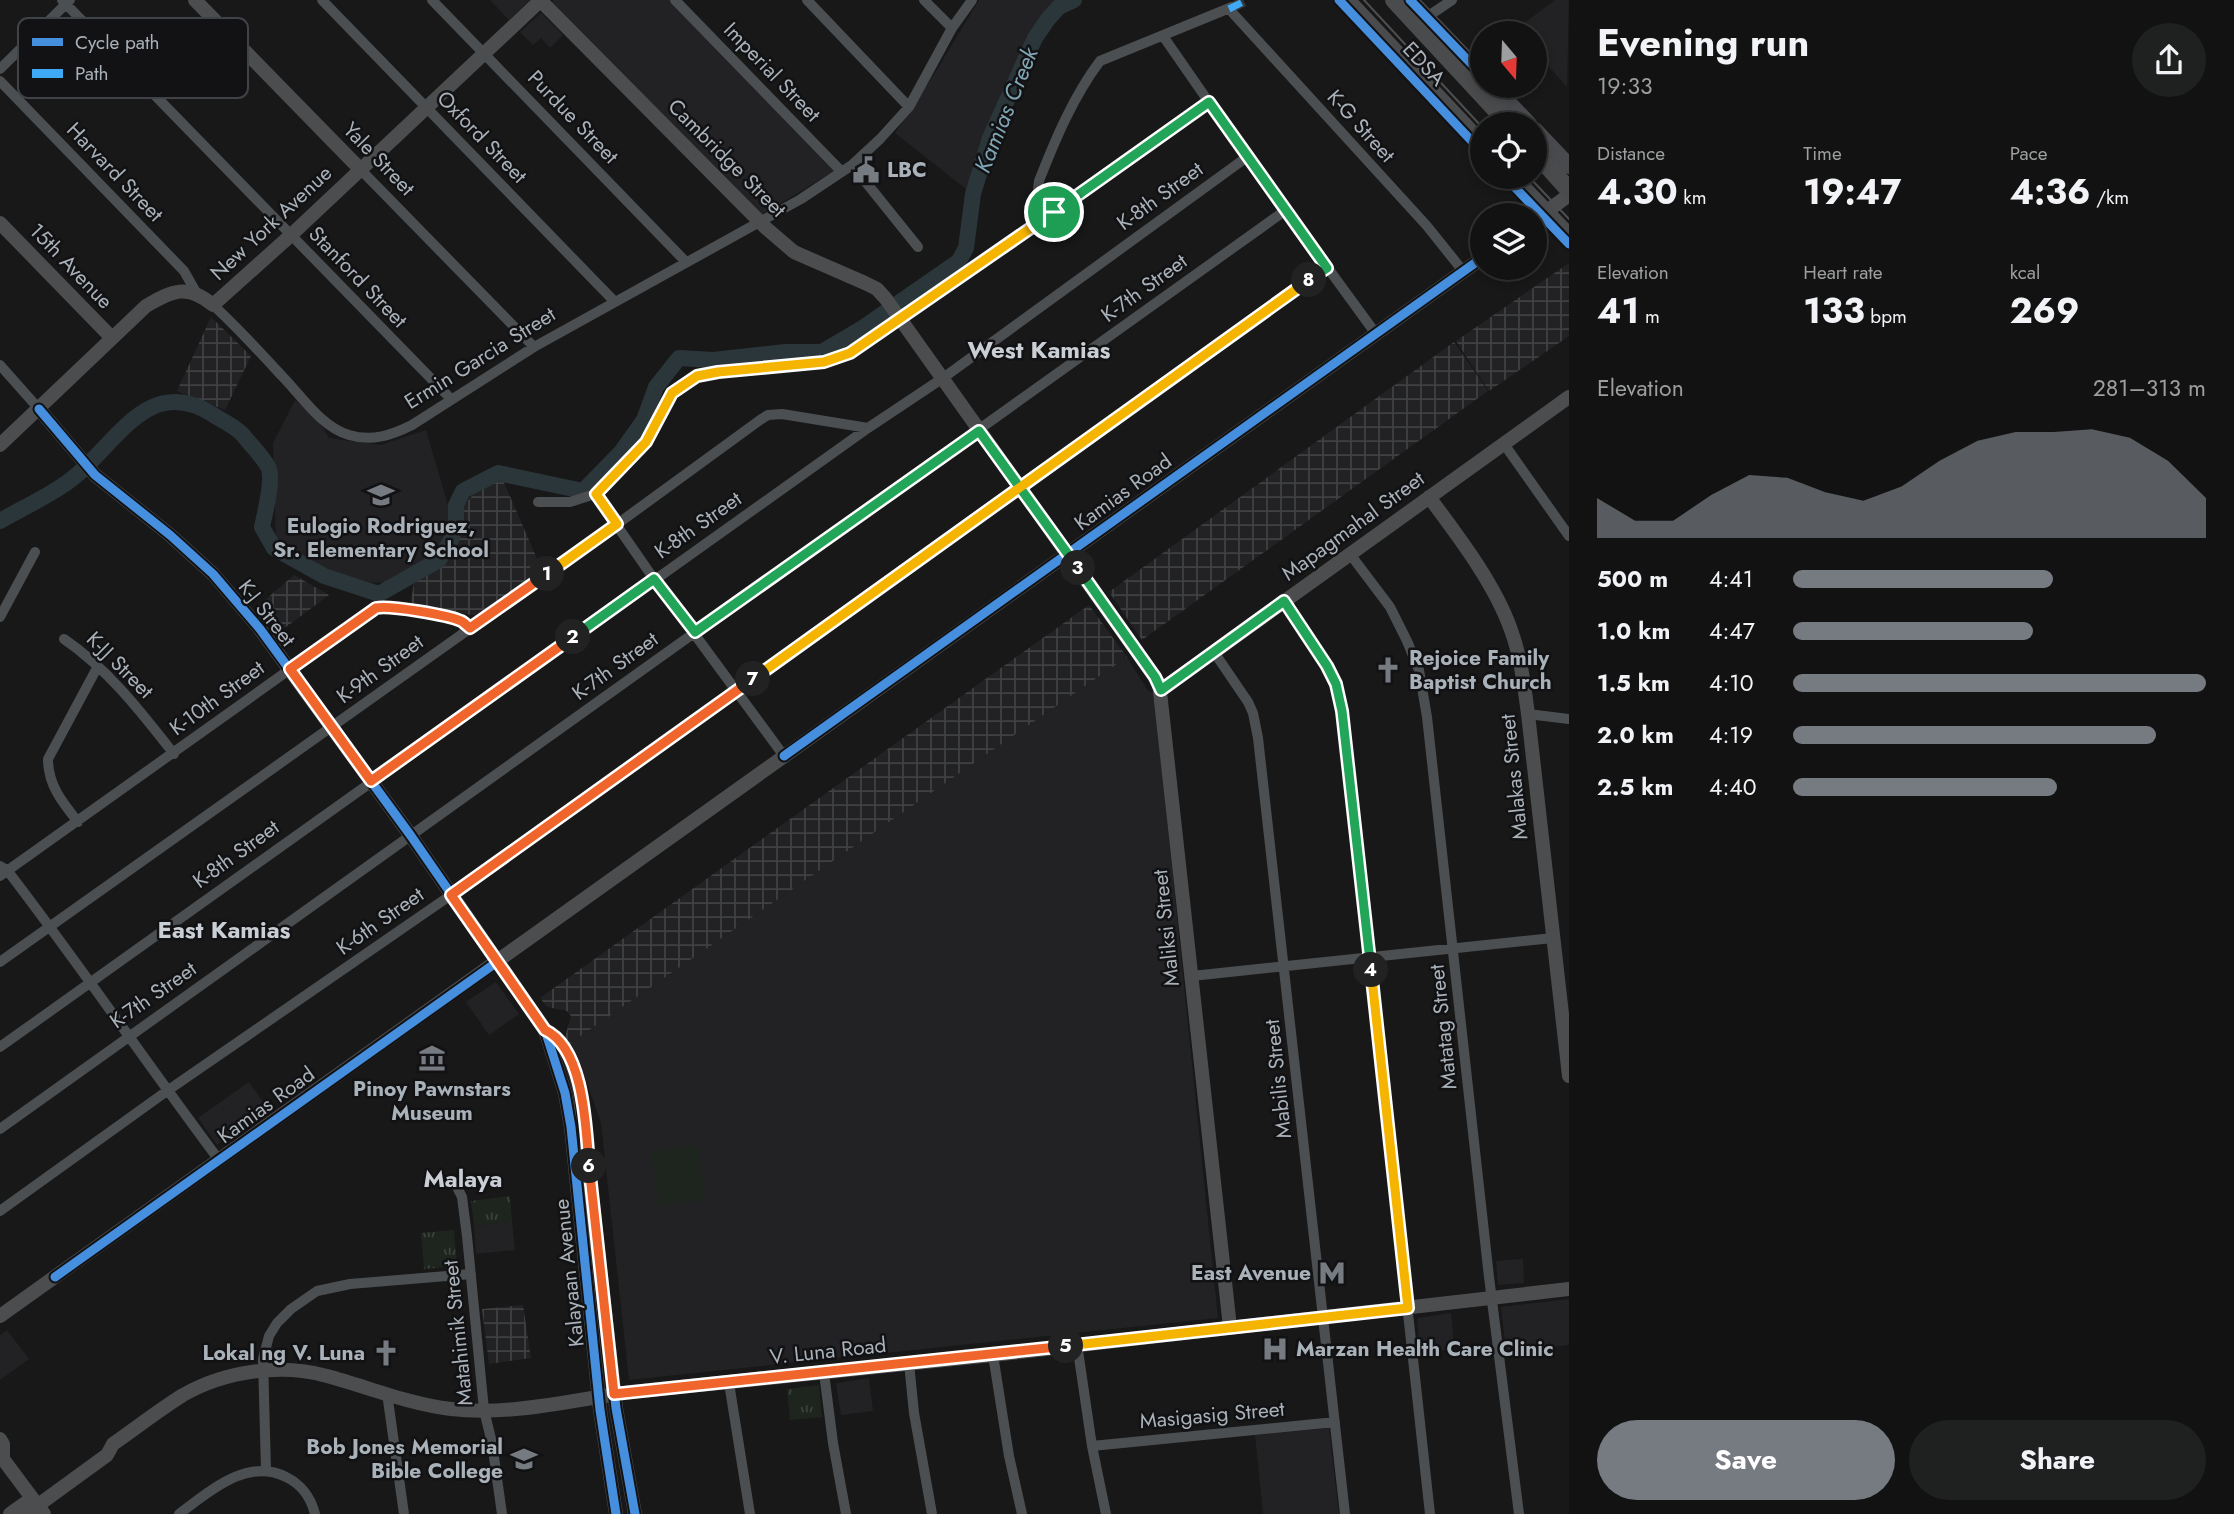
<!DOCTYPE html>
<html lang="en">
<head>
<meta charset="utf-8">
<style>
	body { margin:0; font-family:Jost,sans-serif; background:#1f2020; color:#f1f3f6; height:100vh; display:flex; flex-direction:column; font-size:26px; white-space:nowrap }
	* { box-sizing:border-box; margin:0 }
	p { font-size:23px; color:#9c9e9f }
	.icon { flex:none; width:38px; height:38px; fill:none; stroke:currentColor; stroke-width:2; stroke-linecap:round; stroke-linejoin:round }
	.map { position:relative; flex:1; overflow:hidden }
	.sheet { display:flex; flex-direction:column; background:#121212; width:665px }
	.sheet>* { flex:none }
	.needle { width:46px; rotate:161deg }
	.buttons { position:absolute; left:1470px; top:21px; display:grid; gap:14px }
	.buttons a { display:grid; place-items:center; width:77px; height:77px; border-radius:50%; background:#121212; box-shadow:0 4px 10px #0003,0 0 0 2px #313232; font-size:35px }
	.pin { position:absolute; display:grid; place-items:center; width:60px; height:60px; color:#fff; margin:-30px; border:4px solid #fff; border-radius:50%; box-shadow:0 2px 7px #0007 }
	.km { position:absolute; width:35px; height:35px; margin:-18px; border-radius:50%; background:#222; color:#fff; font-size:19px; line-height:35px; text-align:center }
	.round { display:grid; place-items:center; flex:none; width:74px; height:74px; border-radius:37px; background:#1f2020 }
	.overview { display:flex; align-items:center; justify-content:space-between; height:119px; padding:0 28px }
	h1 { font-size:38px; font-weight:700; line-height:52px }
	.figures { display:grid; grid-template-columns:repeat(3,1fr); gap:10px; height:119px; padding:7px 28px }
	.figures div { display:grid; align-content:center }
	.figures b { font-size:35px; font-weight:700 }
	.figures small { font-size:19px; font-weight:400 }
	.figures p { font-size:19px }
	.chart { height:196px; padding:14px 28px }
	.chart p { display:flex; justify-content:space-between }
	.chart svg { width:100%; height:126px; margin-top:7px; fill:#767b81; opacity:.7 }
	.primary-button { display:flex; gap:14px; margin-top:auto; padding:14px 28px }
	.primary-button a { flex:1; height:80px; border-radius:42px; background:#767b81; color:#fff; font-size:28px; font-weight:700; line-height:80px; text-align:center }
	.primary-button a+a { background:#1f2020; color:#f1f3f6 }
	ul { padding:0 28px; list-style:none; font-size:23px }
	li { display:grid; grid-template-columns:112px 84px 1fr; align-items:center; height:52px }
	li i { height:18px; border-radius:9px; background:#767b81 }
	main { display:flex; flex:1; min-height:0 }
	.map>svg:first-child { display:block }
</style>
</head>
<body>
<main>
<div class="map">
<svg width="1569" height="1514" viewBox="0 0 1569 1514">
	<defs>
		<pattern id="industrial-grid" width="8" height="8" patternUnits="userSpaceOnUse" patternTransform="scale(1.75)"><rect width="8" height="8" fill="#222224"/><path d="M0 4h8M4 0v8" fill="none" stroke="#3f4042"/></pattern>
		<pattern id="grass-tufts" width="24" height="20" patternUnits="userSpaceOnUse" patternTransform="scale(1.75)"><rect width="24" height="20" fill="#1e251e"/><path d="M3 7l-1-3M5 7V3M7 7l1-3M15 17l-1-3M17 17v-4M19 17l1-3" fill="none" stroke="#3c423d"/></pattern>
	</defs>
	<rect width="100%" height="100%" fill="#181818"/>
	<path fill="#222224" d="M 490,0 L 530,0 L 509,20 Z
		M 554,0 L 671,0 L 836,170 L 760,216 L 552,2 Z
		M 979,0 L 1066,0 L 1059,4 L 1034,36 L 1000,106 L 975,174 L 971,193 L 895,133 L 936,71 Z
		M 1555,0 L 1569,0 L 1567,87 L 1535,51 L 1535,33 L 1518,33 L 1515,30 Z
		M 541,13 L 563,35 L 550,48 L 541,38 L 533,45 L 520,32 Z
		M 295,400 L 317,418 L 329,438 L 381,445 L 426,430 L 452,519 L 446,544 L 436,558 L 393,583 L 355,582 L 276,545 L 273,443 Z
		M 1127,657 L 1148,691 L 1154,692 L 1218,1318 L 629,1380 L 601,1123 L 585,1078 L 569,1044 Z
		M 496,982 L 519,1014 L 489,1035 L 466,1002 Z
		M 249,1082 L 268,1109 L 217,1145 L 198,1118 Z
		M 512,1222 L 515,1250 L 476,1254 L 474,1225 Z
		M 1523,1259 L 1524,1283 L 1498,1285 L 1496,1261 Z
		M 1569,1299 L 1569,1345 L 1506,1352 L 1501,1307 Z
		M 1451,1313 L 1454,1349 L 1420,1353 L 1417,1318 Z
		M 7,1330 L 29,1359 L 0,1380 L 0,1335 Z
		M 869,1378 L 873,1411 L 841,1415 L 836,1383 Z
		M 1329,1428 L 1339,1514 L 1263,1514 L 1255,1435 Z"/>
	<path fill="url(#industrial-grid)" d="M 1569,263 L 1569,336 L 1489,391 L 1456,341 Z
		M 211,317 L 251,356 L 225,410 L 177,391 Z
		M 1454,342 L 1488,391 L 1142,640 L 1109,592 Z
		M 502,478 L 542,570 L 478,616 L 410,605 L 414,583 L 446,555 L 465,525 L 461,509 L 481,485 Z
		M 294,575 L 329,595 L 278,633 L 258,606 Z
		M 1089,605 L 1127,657 L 569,1044 L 565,1037 L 571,1016 L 567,1011 L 547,1007 L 540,998 Z
		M 523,1305 L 531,1358 L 489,1364 L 482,1309 Z"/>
	<path fill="url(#grass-tufts)" d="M 510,1196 L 512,1222 L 474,1225 L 471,1201 Z
		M 454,1230 L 457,1266 L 424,1269 L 421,1233 Z
		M 819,1385 L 822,1417 L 790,1420 L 787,1389 Z"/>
	<path fill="#1e251e" d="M 698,1145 L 705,1200 L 659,1206 L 651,1151 Z"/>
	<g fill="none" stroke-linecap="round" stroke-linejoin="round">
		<path stroke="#2b363a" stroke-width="16" d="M 0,521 C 24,507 52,495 73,478 C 117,443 148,374 212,414 C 222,421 235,426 243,435 C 249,443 266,460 269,469 C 273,482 265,513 262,527 L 274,548 L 324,576 L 379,594 L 439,560 L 451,540 L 456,524 L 456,505 L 463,491 L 498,473 L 583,491 L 622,451 L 644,420 L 656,387 L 679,358 L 713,360 L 786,352 L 822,352 L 861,329 L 959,261 L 966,248 L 973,194 L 990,138 L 1035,38 L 1048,19 L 1059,7 L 1074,0"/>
		<path stroke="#353738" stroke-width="10" stroke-dasharray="10 5" stroke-linecap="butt" d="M 1235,6 L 1247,0"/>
		<path stroke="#4c4f51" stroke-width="10" d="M 62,0 L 451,399
			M 322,0 L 614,301
			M 432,0 L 686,262
			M 675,0 L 842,172
			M 807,0 L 909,107
			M 924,0 L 952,28
			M 1229,9 L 1427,226 L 1463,271
			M 1427,17 L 1452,0
			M 1163,36 L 1247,157 L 1376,334
			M 0,69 L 70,0
			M 0,81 L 184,271 L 197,294
			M 852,165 L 918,247
			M 360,169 L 534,347
			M 1054,212 L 1038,189 L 1039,181 C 1055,140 1073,97 1100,61 L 1232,7
			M 213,305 C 237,327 259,351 281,375 C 301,395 321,427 349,435 C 372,442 392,435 412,425 L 534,347 L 801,199 L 852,165 L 880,139 L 909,107 L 952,28 L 972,0
			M 0,365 L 39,409
			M 1504,444 L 1569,536
			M 595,494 L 654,579 L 784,756
			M 538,502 L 570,502 L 595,494 L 646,442 L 672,393 L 697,376 L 718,372 L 824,362 L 850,353 L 1054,212 L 1209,101
			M 1350,554 L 1390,607 L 1407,641 L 1419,670 L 1427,717 L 1489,1277 L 1519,1514
			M 1284,602 L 1327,666 L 1336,684 L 1342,711 L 1430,1514
			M 0,617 L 35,552
			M 64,639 C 108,669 141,712 174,754
			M 1214,652 L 1248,702 L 1253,713 L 1258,738 L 1345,1514
			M 1528,714 L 1569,719
			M 78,822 C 62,802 48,785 48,759 L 98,666
			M 0,866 L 7,870 C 80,965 147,1064 219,1160
			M 0,876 L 376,608 C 389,604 448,615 461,621 C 464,622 467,626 470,628
			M 0,962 L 616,525 L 760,420 L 768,415 L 782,414 L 868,428
			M 1192,976 L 1553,938
			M 0,1047 L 868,428 L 943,378 L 1247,157
			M 0,1129 L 1286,210
			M 458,1189 L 462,1197 L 467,1236 L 484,1410 L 492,1443 L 502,1514
			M 0,1211 L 167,1091 L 451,895 L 1019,486 L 1327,268
			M 1077,1344 L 1092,1446 L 1106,1514
			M 993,1355 L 1009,1456 L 1022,1514
			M 909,1363 L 914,1413 L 932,1514
			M 824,1373 L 833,1443 L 846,1514
			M 729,1383 L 750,1514
			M 387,1393 L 404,1514
			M 1092,1446 L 1335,1422
			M 266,1470 L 263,1359 L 269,1336 L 277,1323 L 291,1309 L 317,1291 L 350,1284 L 471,1274
			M 179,1514 C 209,1492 247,1457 286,1477 C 301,1484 311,1498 315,1514"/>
		<path stroke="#4b4d4f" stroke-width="14" d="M 195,0 L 360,169
			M 540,0 L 766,228 L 794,252 L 865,283 L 877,289 L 886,299 L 1159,683 L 1230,1327
			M 1535,220 L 1569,195
			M 0,223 L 112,338
			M 39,409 L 95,475 L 170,535 L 213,574 L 260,629 L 411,836 L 545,1030 L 565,1093 L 571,1127 L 600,1410 L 616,1514
			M 0,445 L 146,306 C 172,291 187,283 213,305 L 290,236 L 541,0
			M 1429,497 C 1458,536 1495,584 1511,630 C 1521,657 1524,685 1528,714 L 1569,1076
			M 1161,690 L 1569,397
			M 545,1030 C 569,1041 574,1068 580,1092 L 616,1408 L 635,1514
			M 0,1316 L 1482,258
			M 0,1439 L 3,1444 L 3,1459 L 44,1514
			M 10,1514 L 31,1499
			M 26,1514 L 107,1455 L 113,1444 C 136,1428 159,1410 183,1395 C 225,1371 281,1363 327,1376 C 368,1387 408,1404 451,1409 C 510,1416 572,1400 631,1392 L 993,1355 L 1569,1289"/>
		<path stroke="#494a4d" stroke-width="16" d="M 1410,0 L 1482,75
			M 1493,86 L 1529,124
			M 1535,130 L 1569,166"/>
		<path stroke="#4a4b4d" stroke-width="18" d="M 1346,0 L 1482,145
			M 1394,0 L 1509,124
			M 1535,152 L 1569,190"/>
		<path stroke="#4c4e50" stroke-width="2" d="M 1364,0 L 1482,127
			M 1529,177 L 1569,219"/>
		<path stroke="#4a4b4d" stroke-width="18" d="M 1512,177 L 1569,237"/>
		<path stroke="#3fa9f5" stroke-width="7" stroke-dasharray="14 7" stroke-linecap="butt" d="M 1229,9 L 1247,0"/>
		<g stroke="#121214" stroke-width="13">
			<path id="cycleway" d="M 1339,0 L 1482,152
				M 1410,0 L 1482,75
				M 1505,177 L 1569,244
				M 39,409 L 95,475 L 170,535 L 213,574 L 260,629 L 411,836 L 545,1030 L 565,1093 L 571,1127 L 600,1410 L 616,1514
				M 784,756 L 1482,258
				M 545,1030 C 569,1041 574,1068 580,1092 L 616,1408 L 635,1514
				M 55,1277 L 497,962"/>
		</g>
		<use href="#cycleway" stroke="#468fdf" stroke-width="9"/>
	</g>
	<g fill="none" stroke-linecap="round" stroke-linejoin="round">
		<g stroke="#fff" stroke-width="14">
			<path id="split-1" d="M 547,574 L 617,524 L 596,494 L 646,442 L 672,393 L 697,376 L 718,372 L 824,362 L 850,353 L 1054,212"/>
		</g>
		<g stroke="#fff" stroke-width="14">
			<path id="split-2" d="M 547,574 L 470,628 C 467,626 464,622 461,621 C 448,615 389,605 376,608 L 290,669 L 371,781 L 573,637"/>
		</g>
		<g stroke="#fff" stroke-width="14">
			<path id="split-3" d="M 573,637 L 654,579 L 695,632 L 979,431 L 1078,568"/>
		</g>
		<g stroke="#fff" stroke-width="14">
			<path id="split-4" d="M 1078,568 L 1155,677 L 1161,690 L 1284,601 L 1327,666 L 1336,684 L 1342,711 L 1371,970"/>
		</g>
		<g stroke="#fff" stroke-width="14">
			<path id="split-5" d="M 1066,1346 L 1408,1308 L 1371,970"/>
		</g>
		<g stroke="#fff" stroke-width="14">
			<path id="split-6" d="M 589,1166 L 614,1394 L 1066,1346"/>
		</g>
		<g stroke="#fff" stroke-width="14">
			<path id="split-7" d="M 589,1166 C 586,1128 584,1048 545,1030 L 451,895 L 753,679"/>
		</g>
		<g stroke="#fff" stroke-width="14">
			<path id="split-8" d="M 753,679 L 1309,280"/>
		</g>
		<g stroke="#fff" stroke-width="14">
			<path id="split-9" d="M 1054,212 L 1209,102 L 1327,268 L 1309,280"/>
		</g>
		<use href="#split-1" stroke="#f5b400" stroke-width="9"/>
		<use href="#split-2" stroke="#f0652b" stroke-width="9"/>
		<use href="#split-3" stroke="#22a559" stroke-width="9"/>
		<use href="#split-4" stroke="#22a559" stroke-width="9"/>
		<use href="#split-5" stroke="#f5b400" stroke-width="9"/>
		<use href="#split-6" stroke="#f0652b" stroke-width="9"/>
		<use href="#split-7" stroke="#f0652b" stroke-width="9"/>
		<use href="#split-8" stroke="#f5b400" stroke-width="9"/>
		<use href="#split-9" stroke="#22a559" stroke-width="9"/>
	</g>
	<defs>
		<g id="civic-bare" transform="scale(2.1)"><path d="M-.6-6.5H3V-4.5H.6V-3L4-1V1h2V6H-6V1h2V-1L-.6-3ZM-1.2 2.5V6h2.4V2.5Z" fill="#767b81" stroke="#121214" stroke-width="2.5" paint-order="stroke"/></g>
		<g id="school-bare" transform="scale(2.1)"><path d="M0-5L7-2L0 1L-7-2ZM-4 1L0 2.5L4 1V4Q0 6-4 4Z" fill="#767b81" stroke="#121214" stroke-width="2.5" paint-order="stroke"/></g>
		<g id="church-bare" transform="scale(2.1)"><path d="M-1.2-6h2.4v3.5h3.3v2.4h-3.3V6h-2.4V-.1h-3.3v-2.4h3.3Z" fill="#767b81" stroke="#121214" stroke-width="2.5" paint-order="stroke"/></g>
		<g id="museum-bare" transform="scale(2.1)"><path d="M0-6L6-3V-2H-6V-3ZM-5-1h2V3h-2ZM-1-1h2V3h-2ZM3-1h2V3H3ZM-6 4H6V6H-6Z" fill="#767b81" stroke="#121214" stroke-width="2.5" paint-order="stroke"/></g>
		<g id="metro-bare" transform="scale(2.1)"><path d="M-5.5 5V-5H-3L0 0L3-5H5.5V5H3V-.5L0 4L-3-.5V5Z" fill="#767b81" stroke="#121214" stroke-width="2.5" paint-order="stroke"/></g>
		<g id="hospital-bare" transform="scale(2.1)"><path d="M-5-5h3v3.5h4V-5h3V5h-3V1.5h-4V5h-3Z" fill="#767b81" stroke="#121214" stroke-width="2.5" paint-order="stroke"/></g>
		<g id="university-bare" transform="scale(2.1)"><path d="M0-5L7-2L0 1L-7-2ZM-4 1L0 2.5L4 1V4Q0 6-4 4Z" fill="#767b81" stroke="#121214" stroke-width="2.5" paint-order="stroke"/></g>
	</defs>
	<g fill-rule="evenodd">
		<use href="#civic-bare" x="866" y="170"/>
		<use href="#school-bare" x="381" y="495"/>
		<use href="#church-bare" x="1388" y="670"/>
		<use href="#museum-bare" x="432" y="1058"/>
		<use href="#metro-bare" x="1332" y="1273"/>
		<use href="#hospital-bare" x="1275" y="1349"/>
		<use href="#church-bare" x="386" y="1353"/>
		<use href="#university-bare" x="524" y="1459"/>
	</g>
	<g text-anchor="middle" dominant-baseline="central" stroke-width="5" stroke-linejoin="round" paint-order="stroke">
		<g font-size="21" fill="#a9b1b9" stroke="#121214">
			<text transform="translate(1424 64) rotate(47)">EDSA</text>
			<text transform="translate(772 72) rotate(46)">Imperial Street</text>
			<text transform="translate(573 117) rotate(46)">Purdue Street</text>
			<text transform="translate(1361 126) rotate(48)">K-G Street</text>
			<text transform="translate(482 137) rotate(46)">Oxford Street</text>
			<text transform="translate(727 158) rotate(45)">Cambridge Street</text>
			<text transform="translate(379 159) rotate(46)">Yale Street</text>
			<text transform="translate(115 172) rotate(46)">Harvard Street</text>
			<text transform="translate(1160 196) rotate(-36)">K-8th Street</text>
			<text transform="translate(271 223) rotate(-43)">New York Avenue</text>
			<text transform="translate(71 266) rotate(46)">15th Avenue</text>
			<text transform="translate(358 277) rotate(46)">Stanford Street</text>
			<text transform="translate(1144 288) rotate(-36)">K-7th Street</text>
			<text transform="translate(480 358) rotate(-32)">Ermin Garcia Street</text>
			<text transform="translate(1123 492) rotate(-36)">Kamias Road</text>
			<text transform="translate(698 525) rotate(-35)">K-8th Street</text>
			<text transform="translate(1353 526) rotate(-36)">Mapagmahal Street</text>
			<text transform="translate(267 613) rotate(52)">K-J Street</text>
			<text transform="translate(120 665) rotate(45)">K-JJ Street</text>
			<text transform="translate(615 666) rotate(-36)">K-7th Street</text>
			<text transform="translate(380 669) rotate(-36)">K-9th Street</text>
			<text transform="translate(217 698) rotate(-36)">K-10th Street</text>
			<text transform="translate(1514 777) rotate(-96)">Malakas Street</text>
			<text transform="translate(236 854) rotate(-36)">K-8th Street</text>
			<text transform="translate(380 921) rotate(-35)">K-6th Street</text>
			<text transform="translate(1166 928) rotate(-96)">Maliksi Street</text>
			<text transform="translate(153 995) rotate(-35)">K-7th Street</text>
			<text transform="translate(1443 1027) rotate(-96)">Matatag Street</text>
			<text transform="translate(1278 1079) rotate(-96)">Mabilis Street</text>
			<text transform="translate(266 1105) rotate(-36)">Kamias Road</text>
			<text transform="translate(569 1273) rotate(-96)">Kalayaan Avenue</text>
			<text transform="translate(458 1333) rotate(-96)">Matahimik Street</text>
			<text transform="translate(828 1351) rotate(-6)">V. Luna Road</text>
			<text transform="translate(1212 1415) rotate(-5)">Masigasig Street</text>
		</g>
		<g font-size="21" font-weight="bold" fill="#a9b1b9" stroke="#121214" text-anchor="start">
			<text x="887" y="170">LBC</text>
			<text x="381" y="526" text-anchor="middle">Eulogio Rodriguez,<tspan x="381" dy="24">Sr. Elementary School</tspan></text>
			<text x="1409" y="658">Rejoice Family<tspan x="1409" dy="24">Baptist Church</tspan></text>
			<text x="432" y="1089" text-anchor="middle">Pinoy Pawnstars<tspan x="432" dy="24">Museum</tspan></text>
			<text x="1311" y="1273" text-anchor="end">East Avenue</text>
			<text x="1296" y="1349">Marzan Health Care Clinic</text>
			<text x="365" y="1353" text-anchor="end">Lokal ng V. Luna</text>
			<text x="503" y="1447" text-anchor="end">Bob Jones Memorial<tspan x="503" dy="24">Bible College</tspan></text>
		</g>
		<g font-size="23" font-style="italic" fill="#80a5b4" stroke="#121214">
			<text transform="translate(1006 110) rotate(-68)">Kamias Creek</text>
		</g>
		<g font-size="24" font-weight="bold" fill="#cacfd5" stroke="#121214">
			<text x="1039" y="349">West Kamias</text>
			<text x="224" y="929">East Kamias</text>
			<text x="463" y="1178">Malaya</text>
		</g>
	</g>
	<rect x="18" y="18" width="230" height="80" rx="10" fill="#121214" stroke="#3f4246" stroke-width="2"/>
	<rect x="32" y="38" width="31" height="8" fill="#468fdf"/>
	<rect x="32" y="69" width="31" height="9" fill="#3fa9f5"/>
	<g font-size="19" fill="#a9b1b9">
		<text x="75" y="49">Cycle path</text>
		<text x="75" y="80">Path</text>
	</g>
</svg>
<div class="buttons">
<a><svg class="needle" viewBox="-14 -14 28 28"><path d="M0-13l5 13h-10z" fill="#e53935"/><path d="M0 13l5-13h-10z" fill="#9c9e9f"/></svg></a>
<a><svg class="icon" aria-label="locate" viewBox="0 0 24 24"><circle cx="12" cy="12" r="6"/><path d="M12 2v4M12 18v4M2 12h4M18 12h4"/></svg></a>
<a><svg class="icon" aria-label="layers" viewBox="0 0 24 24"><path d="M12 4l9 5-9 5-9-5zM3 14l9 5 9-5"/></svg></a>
</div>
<div class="pin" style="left:1054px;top:212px;background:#1e9e55"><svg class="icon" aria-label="arrive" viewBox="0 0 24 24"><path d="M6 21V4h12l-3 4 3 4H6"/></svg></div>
<b class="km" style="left:547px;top:574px">1</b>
<b class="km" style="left:573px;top:637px">2</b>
<b class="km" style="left:1078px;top:568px">3</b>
<b class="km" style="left:1371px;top:970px">4</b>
<b class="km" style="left:1066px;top:1346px">5</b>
<b class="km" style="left:589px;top:1166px">6</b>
<b class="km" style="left:753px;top:679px">7</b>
<b class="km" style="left:1309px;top:280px">8</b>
</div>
<section class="sheet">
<div class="overview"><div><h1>Evening run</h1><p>19:33</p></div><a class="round"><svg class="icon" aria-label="share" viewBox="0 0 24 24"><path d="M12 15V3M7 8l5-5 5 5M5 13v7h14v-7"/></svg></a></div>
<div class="figures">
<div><p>Distance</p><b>4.30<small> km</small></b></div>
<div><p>Time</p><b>19:47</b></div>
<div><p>Pace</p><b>4:36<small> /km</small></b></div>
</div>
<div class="figures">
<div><p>Elevation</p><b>41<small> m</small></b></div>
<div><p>Heart rate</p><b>133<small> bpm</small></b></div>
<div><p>kcal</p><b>269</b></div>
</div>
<div class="chart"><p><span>Elevation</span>281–313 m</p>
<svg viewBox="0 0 160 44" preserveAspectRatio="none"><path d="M0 44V30L10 38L20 38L30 29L40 22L50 23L60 28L70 31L80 26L90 17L100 10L110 7L120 7L130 6L140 9L150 17L160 30V44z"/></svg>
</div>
<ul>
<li><b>500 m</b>4:41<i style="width:63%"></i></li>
<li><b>1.0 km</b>4:47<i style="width:58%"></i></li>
<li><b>1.5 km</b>4:10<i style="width:100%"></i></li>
<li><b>2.0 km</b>4:19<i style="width:88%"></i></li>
<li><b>2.5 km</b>4:40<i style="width:64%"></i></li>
</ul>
<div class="primary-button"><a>Save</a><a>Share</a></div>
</section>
</main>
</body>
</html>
